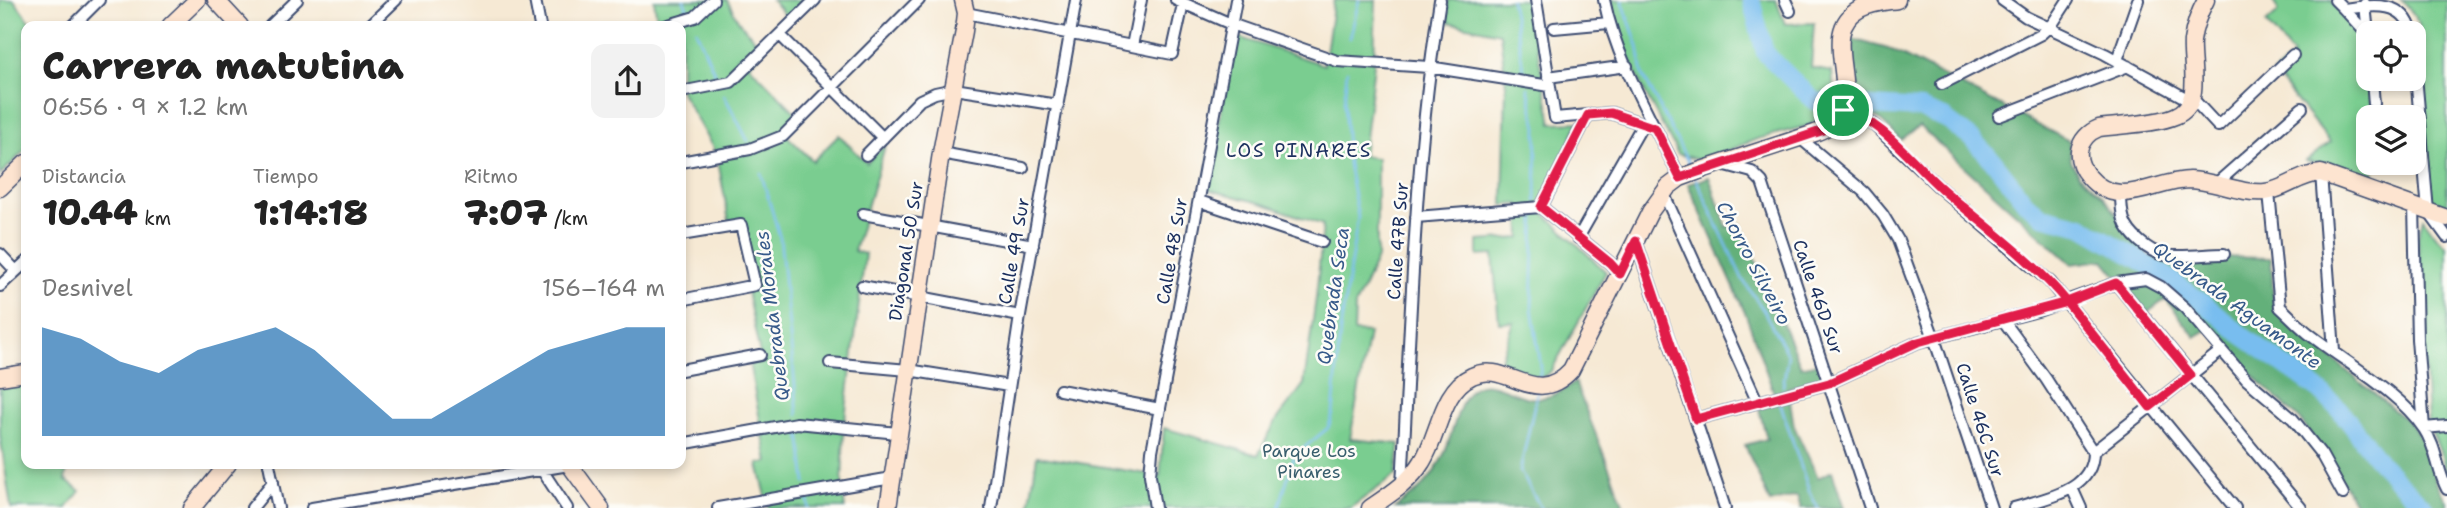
<!DOCTYPE html>
<html lang="es">
<head>
<meta charset="utf-8">
<style>
	body { margin:0; font-family:"Shantell Sans",sans-serif; background:#f2f2f2; color:#222; height:100vh; display:flex; flex-direction:column; font-size:26px; white-space:nowrap }
	* { box-sizing:border-box; margin:0 }
	p { font-size:23px; color:#767676 }
	.icon { flex:none; width:38px; height:38px; fill:none; stroke:currentColor; stroke-width:2; stroke-linecap:round; stroke-linejoin:round }
	.map { position:relative; flex:1; overflow:hidden }
	.drawer { position:absolute; left:21px; top:21px; width:665px; height:448px; display:flex; flex-direction:column; background:#fff; border-radius:14px; box-shadow:0 4px 10px #0003 }
	.drawer>* { flex:none }
	.fabs { position:absolute; left:2356px; top:21px; display:grid; gap:14px }
	.fabs a { display:grid; place-items:center; width:70px; height:70px; border-radius:14px; background:#fff; box-shadow:0 4px 10px #0003; font-size:35px }
	.pin { position:absolute; display:grid; place-items:center; width:60px; height:60px; color:#fff; margin:-30px; border:4px solid #fff; border-radius:50%; box-shadow:0 2px 7px #0007 }
	.round { display:grid; place-items:center; flex:none; width:74px; height:74px; border-radius:14px; background:#f2f2f2 }
	.headline { display:flex; align-items:center; justify-content:space-between; height:119px; padding:0 21px }
	h1 { font-size:38px; font-weight:800; line-height:52px }
	.metrics { display:grid; grid-template-columns:repeat(3,1fr); gap:10px; height:119px; padding:7px 21px }
	.metrics div { display:grid; align-content:center }
	.metrics b { font-size:35px; font-weight:800 }
	.metrics small { font-size:19px; font-weight:400 }
	.metrics p { font-size:19px }
	.chart { height:196px; padding:14px 21px }
	.chart p { display:flex; justify-content:space-between }
	.chart svg { width:100%; height:126px; margin-top:7px; fill:#1f6fb2; opacity:.7 }
	.map>svg:first-child { display:block }
</style>
</head>
<body>
<div class="map">
<svg width="2447" height="508" viewBox="0 0 2447 508">
	<rect width="100%" height="100%" fill="#fdfcf7"/>
	<filter id="ink" filterUnits="userSpaceOnUse"><feTurbulence type="fractalNoise" baseFrequency=".0143" numOctaves="2"/><feDisplacementMap in="SourceGraphic" scale="14" xChannelSelector="R" yChannelSelector="G"/><feConvolveMatrix kernelMatrix="1 2 1 2 8 2 1 2 1" color-interpolation-filters="sRGB"/></filter>
	<filter id="wash" filterUnits="userSpaceOnUse"><feTurbulence type="fractalNoise" baseFrequency=".00686" numOctaves="4" result="noise"/><feDisplacementMap in="SourceGraphic" scale="28" xChannelSelector="R" yChannelSelector="G"/><feGaussianBlur stdDeviation="1.57" result="paint"/><feColorMatrix in="noise" values="0 0 0 0 0 0 0 0 0 0 0 0 0 0 0 0 0 1.4 0 .05"/><feComposite in="paint" operator="in"/></filter>
	<g filter="url(#wash)">
		<rect width="100%" height="100%" fill="#f6e9d4"/>
		<path fill="#7acd90" stroke="#4a7e77" stroke-width="2" d="M 0,0 L 14,0 L 33,26 L 26,26 L 26,149 L 0,175 Z
			M 654,0 L 727,0 L 739,22 L 764,50 L 749,65 L 797,114 L 783,132 L 813,161 L 839,135 L 867,163 L 886,143 L 854,251 L 865,254 L 844,427 L 842,486 L 845,508 L 769,508 L 758,464 L 768,462 L 748,357 L 760,355 L 746,287 L 755,285 L 741,225 L 730,227 L 717,155 L 681,92 L 681,26 L 658,26 Z
			M 772,0 L 808,0 L 789,20 Z
			M 1334,0 L 1376,0 L 1374,64 L 1363,156 L 1377,158 L 1377,258 L 1355,306 L 1354,332 L 1369,333 L 1350,439 L 1400,444 L 1396,475 L 1350,508 L 1029,508 L 1037,456 L 1160,476 L 1164,428 L 1258,455 L 1276,421 L 1304,384 L 1316,298 L 1323,225 L 1264,204 L 1207,189 L 1235,36 L 1324,65 Z
			M 1448,0 L 1530,0 L 1533,29 L 1552,123 L 1579,122 L 1539,208 L 1606,272 L 1551,371 L 1543,377 L 1526,375 L 1500,362 L 1514,322 L 1499,323 L 1493,255 L 1478,256 L 1478,241 L 1521,238 L 1520,204 L 1503,205 L 1506,85 L 1500,33 L 1448,22 Z
			M 1611,0 L 1776,0 L 1785,24 L 1814,23 L 1811,68 L 1832,72 L 1835,100 L 1832,108 L 1810,125 L 1757,139 L 1702,161 L 1678,154 C 1652,106 1621,55 1611,0 Z
			M 2272,0 L 2330,0 L 2367,34 L 2371,117 L 2368,117 L 2368,163 L 2373,163 L 2374,182 L 2355,172 L 2306,161 L 2330,142 L 2274,73 L 2293,55 L 2266,23 L 2279,11 Z
			M 2401,0 L 2447,0 L 2447,210 L 2430,205 L 2419,24 L 2407,5 Z
			M 2423,218 L 2436,236 L 2447,246 L 2447,478 L 2441,454 L 2428,422 L 2418,237 Z
			M 26,383 L 26,464 L 68,464 L 65,480 L 80,491 L 67,508 L 11,508 L 0,435 L 0,388 Z"/>
		<path fill="#63b07a" stroke="#3f706c" stroke-width="2" d="M 1852,39 L 1892,50 L 2069,141 L 2071,161 L 2079,175 L 2102,195 L 2149,256 L 2271,258 L 2274,310 L 2414,427 L 2430,457 L 2436,482 L 2447,501 L 2447,508 L 2358,508 L 2328,457 L 2301,421 L 2256,378 L 2210,328 L 2195,337 L 2166,299 L 2147,313 L 2104,260 L 2072,264 L 1919,126 L 1901,140 L 1878,118 L 1855,109 L 1850,52 Z
			M 1709,177 L 1727,227 L 1740,223 L 1801,367 L 1818,363 L 1823,376 L 1788,388 L 1794,426 L 1818,478 L 1832,471 L 1844,508 L 1801,508 L 1797,496 L 1770,503 L 1745,445 L 1767,439 L 1759,409 L 1777,402 L 1746,315 L 1688,184 Z
			M 1575,382 L 1625,508 L 1395,508 C 1419,491 1432,481 1445,452 C 1452,436 1459,398 1473,388 C 1490,377 1513,396 1530,398 C 1548,400 1562,392 1575,382 Z"/>
		<g fill="none" stroke-linecap="round" stroke-linejoin="round">
			<path stroke="#78bdef" stroke-width="2.5" d="M 684,0 L 688,11
				M 1511,0 L 1524,71
				M 1622,0 L 1638,46 L 1643,75 L 1690,166
				M 696,30 L 715,74
				M 1350,38 L 1359,0
				M 1528,88 L 1537,127 L 1536,201
				M 724,95 L 748,141
				M 761,173 L 780,238 L 798,415
				M 1696,179 L 1743,280 L 1762,308 L 1788,355 L 1783,386
				M 1535,212 L 1532,308 L 1541,367 L 1539,379
				M 1537,393 L 1520,471 L 1541,508
				M 1780,402 L 1809,491 L 1818,508
				M 800,432 L 806,483
				M 808,499 L 809,508
				M 1279,508 L 1294,456 L 1328,428 L 1333,414 L 1340,331 L 1358,217 L 1348,164 L 1344,103 L 1347,71"/>
			<path stroke="#78bdef" stroke-width="18" d="M 1751,0 L 1765,53 L 1814,101 L 1835,103
				M 1854,105 L 1921,109 L 1944,118 L 1972,139 L 1995,163 L 2026,203 L 2042,216 L 2082,226 L 2165,275 L 2206,305 L 2243,336 L 2316,388 L 2340,410 L 2381,464 L 2425,508"/>
		</g>
	</g>
	<g filter="url(#ink)">
		<g fill="none" stroke-linecap="round" stroke-linejoin="round">
			<g stroke="#3c4b70" stroke-width="14">
				<path id="street" d="M 535,0 L 540,26
					M 1176,0 L 1231,24 L 1337,61 L 1429,67 L 1550,86
					M 1536,0 L 1555,118 L 1611,113 L 1655,128
					M 1604,0 C 1617,63 1653,121 1680,178
					M 1785,0 L 1790,11
					M 2002,0 L 2026,17 L 2105,54 L 2191,101
					M 2335,0 L 2344,9 C 2374,5 2405,0 2412,33
					M 2365,4 L 2368,34
					M 2344,9 L 2368,35
					M 966,13 L 1172,54 L 1183,4
					M 73,26 L 99,0
					M 270,26 L 297,0
					M 369,26 L 396,0
					M 665,26 L 695,17 L 713,0
					M 1554,28 L 1609,23
					M 780,35 L 883,138
					M 2413,42 L 2428,211 L 2447,237
					M 1132,46 L 1141,0
					M 2117,60 L 2138,0
					M 1548,77 L 1627,66
					M 2372,79 L 2374,104
					M 1942,84 L 2041,34 L 2053,23 L 2068,0
					M 681,92 L 731,82 L 815,0
					M 2192,98 L 2218,126 L 2293,55
					M 1843,110 L 1858,115 L 1873,124 L 1941,189 L 2050,282 L 2235,508
					M 1999,116 L 2128,66
					M 1800,138 L 1864,192 L 1883,215 L 1898,240 L 1934,338 L 1991,508
					M 941,153 L 1023,168
					M 866,155 L 920,100 L 935,93 L 954,89 L 1058,105
					M 681,162 L 750,149 L 783,136 L 919,0
					M 1722,164 L 1752,172 L 1762,182 L 1870,508
					M 2321,173 L 2334,351
					M 2217,183 L 2302,108
					M 1663,192 L 1757,401
					M 2269,192 L 2280,307 C 2290,316 2298,325 2308,333 C 2343,361 2400,392 2424,429 C 2437,448 2437,471 2447,489
					M 2121,193 C 2121,202 2121,211 2124,220 C 2128,234 2149,252 2164,255 C 2178,258 2208,254 2224,254
					M 1199,201 L 1322,242
					M 2414,206 L 2417,339 L 2424,428 L 2447,426
					M 1541,207 L 1610,263 L 1620,274
					M 1541,207 L 1588,115
					M 863,214 L 1033,245
					M 1416,217 L 1541,207
					M 681,235 L 741,225 L 755,285 L 681,300
					M 1578,238 L 1643,124
					M 1636,241 L 1725,508
					M 0,254 L 16,271
					M 2116,283 L 2301,508
					M 0,286 L 26,262
					M 862,286 L 1020,316
					M 2003,320 L 2046,379 L 2093,452
					M 830,363 L 908,370 L 1009,386
					M 681,370 L 760,355
					M 1060,390 L 1160,409
					M 1696,419 L 1829,383 L 1918,342 L 2041,310 L 2116,283 L 2146,279 L 2161,287 L 2185,308 L 2247,380 L 2293,419 L 2321,454 L 2343,494
					M 681,444 L 797,423 L 898,433
					M 269,464 L 278,508
					M 542,470 L 567,508
					M 1402,485 C 1411,323 1414,160 1440,0
					M 2072,488 L 2081,508
					M 252,508 L 273,482
					M 312,508 L 575,464
					M 718,508 L 892,478
					M 991,508 L 1020,316 L 1076,0
					M 1155,508 L 1150,475 L 1152,451 L 1236,0
					M 2014,508 C 2045,498 2093,492 2093,452 L 2221,351"/>
			</g>
			<g stroke="#3c4b70" stroke-width="19">
				<path id="secondary" d="M 216,0 L 240,26
					M 2206,0 C 2199,13 2194,26 2192,41 C 2190,65 2204,105 2175,116 C 2157,124 2120,125 2099,128 C 2089,132 2081,140 2079,151 C 2078,160 2082,169 2088,176 C 2118,212 2155,180 2190,180 C 2215,181 2240,194 2265,192 C 2285,190 2300,174 2321,173 L 2447,218
					M 170,26 L 197,0
					M 0,188 L 26,163
					M 0,377 L 26,373
					M 569,464 L 601,508
					M 192,508 L 228,464
					M 888,508 L 941,153 L 964,31 L 966,13 L 963,0
					M 1370,508 C 1389,495 1410,482 1422,462 C 1439,436 1441,390 1472,376 C 1507,359 1534,410 1571,370 L 1650,212 L 1668,187 L 1680,178 L 1704,169 L 1815,133 C 1880,108 1810,36 1860,9 C 1871,3 1884,2 1897,0"/>
			</g>
			<use href="#street" stroke="#fff" stroke-width="10"/>
			<use href="#secondary" stroke="#fde4d0" stroke-width="16"/>
		</g>
	</g>
	<g fill="none" stroke-linecap="round" stroke-linejoin="round" filter="url(#ink)">
		<g stroke="#fff" stroke-width="14">
			<path id="route" d="M 1843,110 L 1832,125 L 1824,130 L 1680,178 L 1655,128 L 1611,113 L 1588,115 L 1541,207 L 1610,263 L 1620,274 L 1636,241 L 1696,419 L 1829,383 L 1918,342 L 2067,302 L 2150,407 L 2191,375 L 2116,283 L 2067,302 C 2032,259 1985,226 1943,190 C 1913,164 1882,120 1843,110"/>
		</g>
		<use href="#route" stroke="#e11d48" stroke-width="9"/>
	</g>
	<g text-anchor="middle" dominant-baseline="central" stroke-width="5" stroke-linejoin="round" paint-order="stroke">
		<g font-size="18" fill="#1b2f5e" stroke="#fdfcf7">
			<text transform="translate(1398 241) rotate(-86)">Calle 47B Sur</text>
			<text transform="translate(906 251) rotate(-81)">Diagonal 50 Sur</text>
			<text transform="translate(1014 251) rotate(-80)">Calle 49 Sur</text>
			<text transform="translate(1172 251) rotate(-80)">Calle 48 Sur</text>
			<text transform="translate(1818 297) rotate(71)">Calle 46D Sur</text>
			<text transform="translate(1980 420) rotate(72)">Calle 46C Sur</text>
		</g>
		<g font-size="18" fill="#385e6d" stroke="#fdfcf7">
			<text x="1309" y="451">Parque Los<tspan x="1309" dy="21">Pinares</tspan></text>
		</g>
		<g font-size="19" letter-spacing="2" fill="#1b2f5e" stroke="#fdfcf7">
			<text x="1299" y="150">LOS PINARES</text>
		</g>
		<g font-size="19" font-style="italic" fill="#375a8a" stroke="#fdfcf7">
			<text transform="translate(1754 263) rotate(62)">Chorro Silveiro</text>
			<text transform="translate(1333 296) rotate(-82)">Quebrada Seca</text>
			<text transform="translate(2237 305) rotate(36)">Quebrada Aguamonte</text>
			<text transform="translate(772 316) rotate(-97)">Quebrada Morales</text>
		</g>
	</g>
</svg>
<div class="fabs">
<a><svg class="icon" aria-label="locate" viewBox="0 0 24 24"><circle cx="12" cy="12" r="6"/><path d="M12 2v4M12 18v4M2 12h4M18 12h4"/></svg></a>
<a><svg class="icon" aria-label="layers" viewBox="0 0 24 24"><path d="M12 4l9 5-9 5-9-5zM3 14l9 5 9-5"/></svg></a>
</div>
<div class="pin" style="left:1843px;top:110px;background:#1e9e55"><svg class="icon" aria-label="arrive" viewBox="0 0 24 24"><path d="M6 21V4h12l-3 4 3 4H6"/></svg></div>
<section class="drawer">
<div class="headline"><div><h1>Carrera matutina</h1><p>06:56 · 9 × 1.2 km</p></div><a class="round"><svg class="icon" aria-label="share" viewBox="0 0 24 24"><path d="M12 15V3M7 8l5-5 5 5M5 13v7h14v-7"/></svg></a></div>
<div class="metrics">
<div><p>Distancia</p><b>10.44<small> km</small></b></div>
<div><p>Tiempo</p><b>1:14:18</b></div>
<div><p>Ritmo</p><b>7:07<small> /km</small></b></div>
</div>
<div class="chart"><p><span>Desnivel</span>156–164 m</p>
<svg viewBox="0 0 160 44" preserveAspectRatio="none"><path d="M0 44V6L10 10L20 18L30 22L40 14L50 10L60 6L70 14L80 26L90 38L100 38L110 30L120 22L130 14L140 10L150 6L160 6V44z"/></svg>
</div>
</section>
</div>
</body>
</html>
